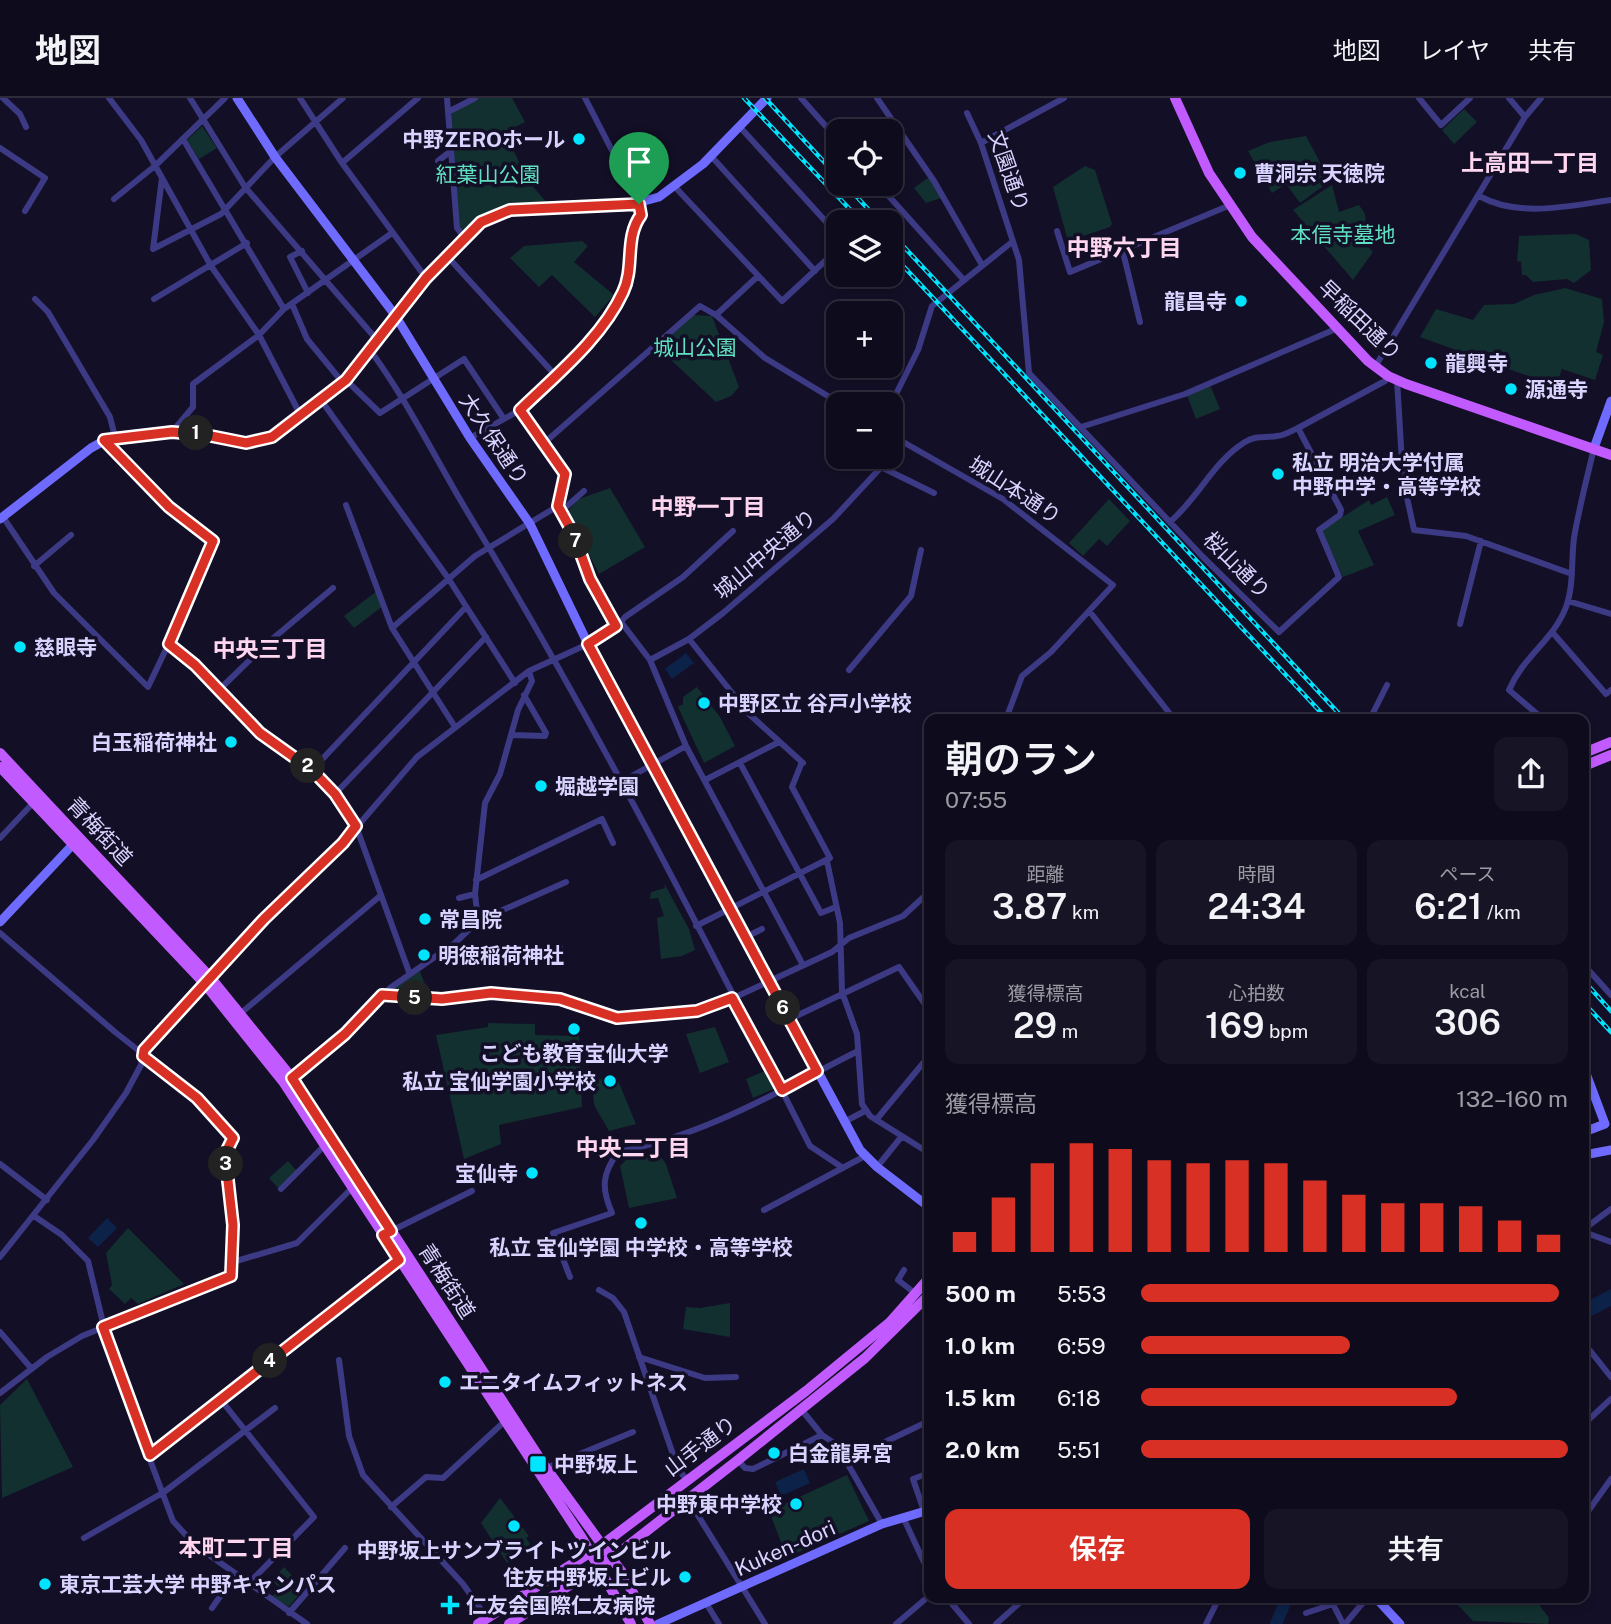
<!DOCTYPE html>
<html lang="ja">
<head>
<meta charset="utf-8">
<style>
	body { margin:0; font-family:"Public Sans","Noto Sans JP",sans-serif; background:#171425; color:#f1f3f6; height:100vh; display:flex; flex-direction:column; font-size:26px; white-space:nowrap }
	* { box-sizing:border-box; margin:0 }
	p { font-size:23px; color:#9b9ba3 }
	.icon { flex:none; width:38px; height:38px; fill:none; stroke:currentColor; stroke-width:2; stroke-linecap:round; stroke-linejoin:round }
	.map { position:relative; flex:1; overflow:hidden }
	.details { position:absolute; left:924px; top:616px; width:665px; height:889px; display:flex; flex-direction:column; background:#0e0b1c; border-radius:14px; box-shadow:0 4px 10px #0003,0 0 0 2px #2e2b3b }
	.details>* { flex:none }
	.buttons { position:absolute; left:826px; top:21px; display:grid; gap:14px }
	.buttons a { display:grid; place-items:center; width:77px; height:77px; border-radius:14px; background:#0e0b1c; box-shadow:0 4px 10px #0003,0 0 0 2px #2e2b3b; font-size:35px }
	.pin { position:absolute; display:grid; place-items:center; width:60px; height:60px; color:#fff; margin:-72px -30px; border-radius:50% 50% 50% 0; rotate:-45deg; box-shadow:0 0 7px #0007 }
	.pin .icon { rotate:45deg }
	.km { position:absolute; width:35px; height:35px; margin:-18px; border-radius:50%; background:#222; color:#fff; font-size:19px; line-height:35px; text-align:center }
	.round { display:grid; place-items:center; flex:none; width:74px; height:74px; border-radius:14px; background:#171425 }
	.headline { display:flex; align-items:center; justify-content:space-between; height:119px; padding:0 21px }
	h1 { font-size:38px; font-weight:600; line-height:52px }
	.metrics { display:grid; grid-template-columns:repeat(3,1fr); gap:10px; height:119px; padding:7px 21px }
	.metrics div { display:grid; align-content:center; border-radius:14px; background:#171425; text-align:center }
	.metrics b { font-size:35px; font-weight:600 }
	.metrics small { font-size:19px; font-weight:400 }
	.metrics p { font-size:19px }
	.chart { height:196px; padding:14px 21px }
	.chart p { display:flex; justify-content:space-between }
	.chart svg { width:100%; height:126px; margin-top:7px; stroke:#d93025; stroke-width:6 }
	.primary-button { display:flex; gap:14px; margin-top:auto; padding:14px 21px }
	.primary-button a { flex:1; height:80px; border-radius:14px; background:#d93025; color:#fff; font-size:28px; font-weight:600; line-height:80px; text-align:center }
	.primary-button a+a { background:#171425; color:#f1f3f6 }
	ul { padding:0 21px; list-style:none; font-size:23px }
	li { display:grid; grid-template-columns:112px 84px 1fr; align-items:center; height:52px }
	li i { height:18px; border-radius:9px; background:#d93025 }
	header { display:flex; align-items:center; gap:42px; box-sizing:border-box; height:98px; padding:0 35px; background:#0e0b1c; border-bottom:2px solid #2e2b3b }
	header strong { font-size:33px }
	nav { display:flex; gap:38px; margin-inline-start:auto; font-size:24px }
	.map>svg:first-child { display:block }
</style>
</head>
<body>
<header>
<strong>地図</strong>
<nav><a>地図</a><a>レイヤ</a><a>共有</a></nav>
</header>
<div class="map">
<svg width="1611" height="1526" viewBox="0 0 1611 1526">
	<rect width="100%" height="100%" fill="#130f26"/>
	<path fill="#12302f" d="M 479,0 L 512,0 L 525,24 L 505,34 L 528,83 L 548,106 C 514,108 492,110 465,134 L 459,132 L 450,20 L 452,15 Z
		M 1464,11 L 1477,24 L 1454,46 L 1442,32 Z
		M 202,28 L 217,50 L 199,61 L 187,42 Z
		M 1306,38 L 1330,83 L 1300,105 L 1286,86 L 1272,95 L 1248,53 L 1270,44 Z
		M 1085,68 L 1095,72 L 1112,126 L 1110,129 L 1068,143 L 1053,89 Z
		M 929,79 L 941,100 L 926,105 L 914,90 Z
		M 1332,87 L 1339,114 L 1359,107 L 1365,116 L 1368,149 L 1373,154 L 1353,182 L 1293,112 Z
		M 1576,136 L 1589,142 L 1591,172 L 1574,185 L 1567,181 L 1533,184 L 1526,177 L 1522,177 L 1521,164 L 1517,163 L 1519,138 Z
		M 582,143 L 588,148 L 574,164 L 614,197 L 595,219 L 552,177 L 539,189 L 510,160 L 524,148 Z
		M 1565,190 L 1602,201 L 1604,224 L 1596,254 L 1603,257 L 1595,282 L 1562,271 L 1556,288 L 1420,239 L 1436,211 L 1473,222 L 1484,207 L 1514,206 L 1534,197 Z
		M 691,217 L 712,218 L 739,289 L 731,298 L 716,304 L 656,248 Z
		M 1210,287 L 1220,311 L 1196,321 L 1187,297 Z
		M 610,390 L 645,449 L 599,476 L 567,414 L 579,401 Z
		M 1387,399 L 1395,417 L 1358,433 L 1374,467 L 1343,479 L 1322,434 L 1324,431 L 1369,402 L 1371,407 Z
		M 1109,401 L 1130,423 L 1107,448 L 1099,441 L 1083,458 L 1069,445 Z
		M 377,493 L 383,508 L 354,530 L 344,518 Z
		M 697,589 L 720,619 L 735,648 L 704,665 L 678,609 L 683,606 L 683,599 Z
		M 664,785 L 689,831 L 695,852 L 682,858 L 661,861 L 657,820 L 664,818 L 658,800 L 650,801 L 651,794 L 665,790 Z
		M 420,873 L 428,895 L 425,897 L 391,895 L 390,892 Z
		M 488,925 L 535,926 L 535,937 L 579,938 L 582,1009 L 499,1027 L 501,1046 L 464,1061 L 436,937 L 488,929 Z
		M 715,929 L 729,964 L 700,975 L 686,936 Z
		M 767,972 L 776,990 L 753,1000 L 746,981 Z
		M 617,980 L 636,1026 L 609,1033 L 594,1007 L 592,982 Z
		M 658,1055 L 666,1066 L 677,1100 L 629,1110 L 620,1068 L 626,1062 Z
		M 288,1063 L 297,1073 L 278,1090 L 269,1080 Z
		M 128,1130 L 184,1186 L 138,1206 L 131,1200 L 125,1206 L 109,1191 L 112,1187 L 106,1155 Z
		M 730,1205 L 730,1239 L 683,1231 L 686,1209 L 700,1210 Z
		M 27,1281 L 73,1369 L 2,1400 L 0,1307 Z
		M 847,1377 L 869,1423 L 792,1457 L 787,1445 L 782,1447 L 769,1413 Z
		M 500,1400 L 529,1438 L 526,1440 L 532,1449 L 507,1465 L 481,1425 Z
		M 284,1469 L 304,1490 L 289,1509 L 272,1499 L 279,1490 L 272,1482 Z
		M 1451,1500 L 1534,1500 L 1549,1520 L 1548,1526 L 1473,1523 Z"/>
	<path fill="#0c2248" d="M 686,555 L 694,565 L 672,581 L 665,571 Z
		M 107,1120 L 117,1130 L 98,1149 L 88,1140 Z
		M 1611,1191 L 1611,1208 L 1584,1222 L 1584,1205 Z
		M 804,1371 L 810,1385 L 781,1398 L 775,1384 Z"/>
	<g fill="none" stroke-linecap="round" stroke-linejoin="round">
		<path stroke="#0c2248" stroke-width="12" d="M 1276,1526 L 1287,1500"/>
		<path stroke="#3d3a85" stroke-width="6" d="M 3,0 L 20,16 L 26,29
			M 109,0 L 141,42 L 211,168 L 259,237 L 301,318
			M 190,0 L 245,89 L 377,242
			M 300,0 L 342,65 L 426,180
			M 447,0 L 457,130 L 464,139
			M 801,0 L 838,42
			M 877,0 L 934,83 L 982,167
			M 1419,0 L 1441,27 L 1470,0
			M 1509,0 L 1525,19
			M 448,14 L 475,0
			M 967,15 L 981,45 L 1019,162 L 1029,275 L 1203,459 L 1279,534 L 1339,479 L 1319,432 L 1340,417 L 1341,412 L 1298,330 C 1291,333 1284,338 1277,338 C 1265,340 1256,337 1245,344 C 1214,363 1198,400 1170,424
			M 739,28 L 838,137
			M 183,41 L 284,211
			M 981,45 L 1064,0
			M 0,50 L 45,80 L 25,113
			M 711,58 L 815,173
			M 438,63 L 451,53
			M 342,65 L 418,0
			M 878,86 L 963,181
			M 676,90 L 782,203 L 838,151
			M 1479,98 C 1519,120 1568,108 1611,102
			M 114,101 L 156,67 L 225,0
			M 1057,133 L 1070,174 L 1228,108
			M 1122,150 L 1140,224
			M 153,151 L 221,116 L 275,59 L 343,0
			M 153,151 L 162,80
			M 302,153 L 290,159 L 308,195
			M 447,158 L 556,278
			M 35,201 L 48,214 L 110,319 L 115,339
			M 154,201 L 247,145
			M 292,206 L 307,241 L 343,285
			M 716,217 L 758,178
			M 370,252 C 409,305 437,364 471,420 C 594,623 703,836 810,1048 L 843,1070
			M 1375,269 L 1525,19 L 1541,0
			M 346,282 L 380,315 L 464,261 L 504,321
			M 1397,282 L 1403,381 L 1414,432 L 1466,438 L 1572,476
			M 321,302 L 448,480 L 515,585
			M 891,306 L 918,252 L 932,208 L 1012,144
			M 520,312 L 564,376 L 558,408 L 574,437 L 590,480 L 616,528
			M 1081,329 L 1185,296 L 1338,230
			M 1298,330 L 1385,283 L 1388,278
			M 172,334 L 193,309 L 193,286 L 259,237 L 284,211 L 392,135
			M 891,337 L 1003,401 L 1113,487 L 1051,554 L 1022,578 L 1006,621
			M 470,340 L 520,312 L 590,242 L 625,190 L 632,130 L 641,117 L 642,111 L 585,0
			M 543,346 L 700,208 L 716,217 L 765,260 L 841,306
			M 881,369 L 934,395
			M 1332,392 L 1403,358
			M 346,407 L 392,530 L 455,629
			M 3,419 L 54,495 L 148,589 L 199,482 L 213,443 L 169,409 L 104,342
			M 34,468 L 71,437
			M 1568,503 L 1611,516
			M 1090,514 L 1174,621
			M 621,524 L 650,562 L 686,648 L 803,867
			M 1460,526 L 1481,443
			M 392,530 L 475,458 L 558,408 L 566,409 L 584,393
			M 1553,535 L 1606,596 L 1611,592
			M 689,541 L 749,616 L 803,665
			M 169,546 L 195,567 L 260,635 L 300,661 L 335,696 L 356,728 L 409,874
			M 650,562 L 689,541 L 723,515 L 833,421 L 885,365 L 884,359
			M 849,572 L 911,498 L 921,452
			M 219,592 L 264,548 L 333,490
			M 1370,621 L 1387,587
			M 1543,621 L 1509,592 C 1524,557 1553,543 1566,509 C 1574,487 1571,463 1574,440 C 1579,410 1587,380 1594,350
			M 511,637 L 545,638 L 546,635 L 524,597
			M 740,665 L 821,815 L 836,809
			M 312,672 L 466,509
			M 705,682 L 779,644
			M 621,684 L 686,648
			M 335,696 L 486,539
			M 0,740 L 33,705
			M 827,763 L 840,825 L 842,894 L 857,936 L 862,1006 L 870,1018 L 929,1055
			M 476,782 L 602,721 L 613,745
			M 459,800 L 475,796
			M 478,823 L 475,796 L 485,705 L 500,676 L 518,612 L 532,583 L 529,573
			M 696,828 L 830,760 L 792,689 L 802,664
			M 0,835 L 115,934 L 180,985 L 233,1040 L 225,1056 L 233,1127 L 231,1178 L 82,1238 L 47,1259 L 0,1295
			M 746,839 L 762,831
			M 548,853 L 560,849
			M 1584,867 L 1611,897
			M 382,897 L 442,901 L 491,895 L 564,901 L 617,920 L 660,918 L 714,909 L 832,854 L 849,840 L 903,818 L 929,794
			M 241,915 L 380,798
			M 790,921 L 899,869 L 929,912
			M 292,980 L 345,936 L 390,890 L 455,845 L 478,823 L 566,784
			M 876,1022 L 929,958
			M 844,1024 L 865,1013
			M 0,1066 L 47,1102
			M 877,1069 L 902,1038
			M 281,1091 L 324,1048
			M 764,1112 L 865,1058
			M 34,1118 L 62,1137 L 88,1163 L 111,1258 L 173,1423 L 195,1447 L 307,1526
			M 1584,1131 L 1611,1111
			M 391,1133 L 472,1093
			M 1584,1134 L 1611,1144
			M 0,1159 L 93,1042 L 126,995 L 141,967 L 144,952 L 166,925 L 264,821 L 343,745 L 417,659 L 529,573 L 588,546 L 621,524 L 625,519 L 683,479 L 733,433
			M 233,1164 L 297,1145 L 352,1090
			M 904,1172 L 898,1182 L 916,1196
			M 570,1179 L 553,1135 L 612,1115 C 601,1090 602,1076 618,1054 C 704,1038 781,992 858,953
			M 599,1192 L 613,1200 L 624,1214 L 678,1371 L 687,1382
			M 0,1234 L 31,1270
			M 1584,1245 L 1611,1279
			M 639,1259 L 705,1280 L 736,1279
			M 339,1262 L 349,1338 L 363,1377 L 463,1486 L 487,1520
			M 221,1302 L 314,1419 L 248,1486
			M 801,1311 L 822,1337 L 837,1347 L 882,1426
			M 1584,1326 L 1611,1301
			M 150,1357 L 399,1162
			M 738,1362 L 745,1370 L 753,1371 L 822,1337
			M 847,1362 L 929,1323
			M 546,1370 L 633,1334
			M 694,1398 L 694,1411 L 765,1526
			M 391,1409 L 426,1379 L 443,1380 L 505,1323
			M 924,1413 L 913,1381 L 929,1375
			M 903,1419 L 929,1475
			M 1584,1419 L 1611,1381
			M 84,1440 L 164,1394 L 275,1310
			M 947,1500 L 969,1526
			M 1330,1500 L 1343,1526
			M 706,1505 L 719,1526
			M 212,1510 L 235,1477
			M 289,1515 L 345,1450
			M 1306,1515 L 1333,1506
			M 896,1526 L 929,1498
			M 996,1526 L 1025,1500
			M 1206,1526 L 1219,1500
			M 1345,1526 L 1367,1500"/>
		<path stroke="#6f6bff" stroke-width="9" d="M 237,0 L 275,59 L 395,217 L 470,340 L 530,426 L 588,546 L 860,1052 L 877,1069 L 929,1109
			M 1594,350 L 1611,303
			M 0,421 L 91,350 L 109,340 L 172,334 L 206,336 L 246,345 L 272,339 L 346,282 L 426,180 L 481,124 L 510,112 L 622,109 L 659,99 L 703,66 L 767,0
			M 0,824 L 78,741
			M 1584,970 L 1605,1026 L 1584,1034
			M 1584,1057 L 1611,1052
			M 1376,1500 L 1400,1526
			M 658,1526 L 882,1426 L 929,1412"/>
		<path stroke="#c25bff" stroke-width="10" d="M 1175,0 L 1209,75 L 1252,139 L 1368,263 L 1388,278 L 1406,286 L 1611,357
			M 0,655 L 210,879 L 292,980 L 546,1370 L 621,1473 L 650,1526
			M 1584,655 L 1611,644
			M 1584,668 L 1611,657
			M 0,669 L 204,885 L 284,985 L 582,1440 L 631,1526
			M 478,1526 L 602,1447 L 806,1293 L 890,1224 L 929,1180
			M 509,1526 L 612,1460 L 738,1362 L 865,1260 L 929,1197"/>
		<g stroke="#00e5ff" stroke-width="4.5">
			<path id="rail" d="M 744,0 L 862,124
				M 765,0 L 838,79
				M 845,86 L 880,124
				M 891,135 L 1344,621
				M 891,155 L 1327,621
				M 1584,883 L 1611,913
				M 1584,905 L 1611,934"/>
		</g>
		<use href="#rail" stroke="#130f26" stroke-width="2" stroke-dasharray="5" stroke-linecap="butt"/>
	</g>
	<g fill="none" stroke-linecap="round" stroke-linejoin="round">
		<g stroke="#fff" stroke-width="14">
			<path id="route" d="M 639,106 L 641,117 C 624,140 635,169 623,194 C 602,240 556,277 520,312 L 565,376 L 558,408 L 574,437 L 590,481 L 616,528 L 588,546 L 817,973 L 782,992 L 732,900 L 697,913 L 617,920 L 560,901 L 491,895 L 442,901 L 382,897 L 345,936 L 292,980 L 391,1133 L 383,1137 L 399,1162 L 150,1357 L 103,1229 L 231,1178 L 233,1127 L 225,1056 L 233,1040 L 197,1000 L 143,958 L 144,952 L 264,821 L 343,745 L 356,728 L 335,696 L 312,672 L 260,635 L 195,567 L 169,546 L 213,443 L 169,409 L 104,342 L 172,334 L 206,337 L 246,345 L 272,339 L 346,282 L 426,180 L 481,124 L 510,112 Z"/>
		</g>
		<use href="#route" stroke="#d93025" stroke-width="9"/>
	</g>
	<g fill="#00e5ff" stroke="#130f26" stroke-width="2.5">
		<circle cx="579" cy="41" r="7"/>
		<circle cx="1240" cy="75" r="7"/>
		<circle cx="1241" cy="203" r="7"/>
		<circle cx="1431" cy="265" r="7"/>
		<circle cx="1511" cy="291" r="7"/>
		<circle cx="1278" cy="376" r="7"/>
		<circle cx="20" cy="549" r="7"/>
		<circle cx="704" cy="605" r="7"/>
		<circle cx="231" cy="644" r="7"/>
		<circle cx="541" cy="688" r="7"/>
		<circle cx="425" cy="821" r="7"/>
		<circle cx="424" cy="857" r="7"/>
		<circle cx="574" cy="931" r="7"/>
		<circle cx="610" cy="983" r="7"/>
		<circle cx="532" cy="1075" r="7"/>
		<circle cx="641" cy="1125" r="7"/>
		<circle cx="445" cy="1284" r="7"/>
		<circle cx="774" cy="1355" r="7"/>
		<rect x="529" y="1357" width="18" height="18" rx="3.5"/>
		<circle cx="796" cy="1406" r="7"/>
		<circle cx="514" cy="1428" r="7"/>
		<circle cx="685" cy="1479" r="7"/>
		<circle cx="45" cy="1486" r="7"/>
		<path d="M446.5 1496.5h7v7h7v7h-7v7h-7v-7h-7v-7h7z"/>
	</g>
	<g text-anchor="middle" dominant-baseline="central" stroke-width="7" stroke-linejoin="round" paint-order="stroke">
		<g font-size="21" font-weight="bold" fill="#d9d4ff" stroke="#130f26" text-anchor="start">
			<text x="565" y="41" text-anchor="end">中野ZEROホール</text>
			<text x="1254" y="75">曹洞宗 天徳院</text>
			<text x="1227" y="203" text-anchor="end">龍昌寺</text>
			<text x="1445" y="265">龍興寺</text>
			<text x="1525" y="291">源通寺</text>
			<text x="1292" y="364">私立 明治大学付属<tspan x="1292" dy="24">中野中学・高等学校</tspan></text>
			<text x="34" y="549">慈眼寺</text>
			<text x="718" y="605">中野区立 谷戸小学校</text>
			<text x="217" y="644" text-anchor="end">白玉稲荷神社</text>
			<text x="555" y="688">堀越学園</text>
			<text x="439" y="821">常昌院</text>
			<text x="438" y="857">明徳稲荷神社</text>
			<text x="574" y="955" text-anchor="middle">こども教育宝仙大学</text>
			<text x="596" y="983" text-anchor="end">私立 宝仙学園小学校</text>
			<text x="518" y="1075" text-anchor="end">宝仙寺</text>
			<text x="641" y="1149" text-anchor="middle">私立 宝仙学園 中学校・高等学校</text>
			<text x="459" y="1284">エニタイムフィットネス</text>
			<text x="788" y="1355">白金龍昇宮</text>
			<text x="554" y="1366">中野坂上</text>
			<text x="782" y="1406" text-anchor="end">中野東中学校</text>
			<text x="514" y="1452" text-anchor="middle">中野坂上サンブライトツインビル</text>
			<text x="671" y="1479" text-anchor="end">住友中野坂上ビル</text>
			<text x="59" y="1486">東京工芸大学 中野キャンパス</text>
			<text x="466" y="1507">仁友会国際仁友病院</text>
		</g>
		<g font-size="21" fill="#d9d4ff" stroke="#130f26">
			<text transform="translate(1009 73) rotate(71)">文園通り</text>
			<text transform="translate(1360 222) rotate(44)">早稲田通り</text>
			<text transform="translate(494 341) rotate(56)">大久保通り</text>
			<text transform="translate(1015 392) rotate(33)">城山本通り</text>
			<text transform="translate(765 456) rotate(-40)">城山中央通り</text>
			<text transform="translate(1237 467) rotate(45)">桜山通り</text>
			<text transform="translate(100 733) rotate(47)">青梅街道</text>
			<text transform="translate(447 1183) rotate(57)">青梅街道</text>
			<text transform="translate(700 1348) rotate(-37)">山手通り</text>
			<text transform="translate(785 1450) rotate(-24)">Kuken-dori</text>
		</g>
		<g font-size="21" fill="#5fe0c0" stroke="#130f26">
			<text x="488" y="76">紅葉山公園</text>
			<text x="1343" y="136">本信寺墓地</text>
			<text x="695" y="249">城山公園</text>
		</g>
		<g font-size="23" font-weight="bold" fill="#ffd6f0" stroke="#130f26">
			<text x="1530" y="64">上高田一丁目</text>
			<text x="1124" y="149">中野六丁目</text>
			<text x="708" y="408">中野一丁目</text>
			<text x="270" y="550">中央三丁目</text>
			<text x="633" y="1049">中央二丁目</text>
			<text x="236" y="1449">本町二丁目</text>
		</g>
	</g>
</svg>
<div class="buttons">
<a><svg class="icon" aria-label="locate" viewBox="0 0 24 24"><circle cx="12" cy="12" r="6"/><path d="M12 2v4M12 18v4M2 12h4M18 12h4"/></svg></a>
<a><svg class="icon" aria-label="layers" viewBox="0 0 24 24"><path d="M12 4l9 5-9 5-9-5zM3 14l9 5 9-5"/></svg></a>
<a>+</a>
<a>−</a>
</div>
<div class="pin" style="left:639px;top:106px;background:#1e9e55"><svg class="icon" aria-label="arrive" viewBox="0 0 24 24"><path d="M6 21V4h12l-3 4 3 4H6"/></svg></div>
<b class="km" style="left:196px;top:335px">1</b>
<b class="km" style="left:308px;top:668px">2</b>
<b class="km" style="left:226px;top:1066px">3</b>
<b class="km" style="left:270px;top:1263px">4</b>
<b class="km" style="left:415px;top:900px">5</b>
<b class="km" style="left:783px;top:910px">6</b>
<b class="km" style="left:576px;top:443px">7</b>
<section class="details">
<div class="headline"><div><h1>朝のラン</h1><p>07:55</p></div><a class="round"><svg class="icon" aria-label="share" viewBox="0 0 24 24"><path d="M12 15V3M7 8l5-5 5 5M5 13v7h14v-7"/></svg></a></div>
<div class="metrics">
<div><p>距離</p><b>3.87<small> km</small></b></div>
<div><p>時間</p><b>24:34</b></div>
<div><p>ペース</p><b>6:21<small> /km</small></b></div>
</div>
<div class="metrics">
<div><p>獲得標高</p><b>29<small> m</small></b></div>
<div><p>心拍数</p><b>169<small> bpm</small></b></div>
<div><p>kcal</p><b>306</b></div>
</div>
<div class="chart"><p><span>獲得標高</span>132–160 m</p>
<svg viewBox="0 0 160 44" preserveAspectRatio="none"><path d="M5 44V37M15 44V25M25 44V13M35 44V6M45 44V8M55 44V12M65 44V13M75 44V12M85 44V13M95 44V19M105 44V24M115 44V27M125 44V27M135 44V28M145 44V33M155 44V38"/></svg>
</div>
<ul>
<li><b>500 m</b>5:53<i style="width:98%"></i></li>
<li><b>1.0 km</b>6:59<i style="width:49%"></i></li>
<li><b>1.5 km</b>6:18<i style="width:74%"></i></li>
<li><b>2.0 km</b>5:51<i style="width:100%"></i></li>
</ul>
<div class="primary-button"><a>保存</a><a>共有</a></div>
</section>
</div>
</body>
</html>
